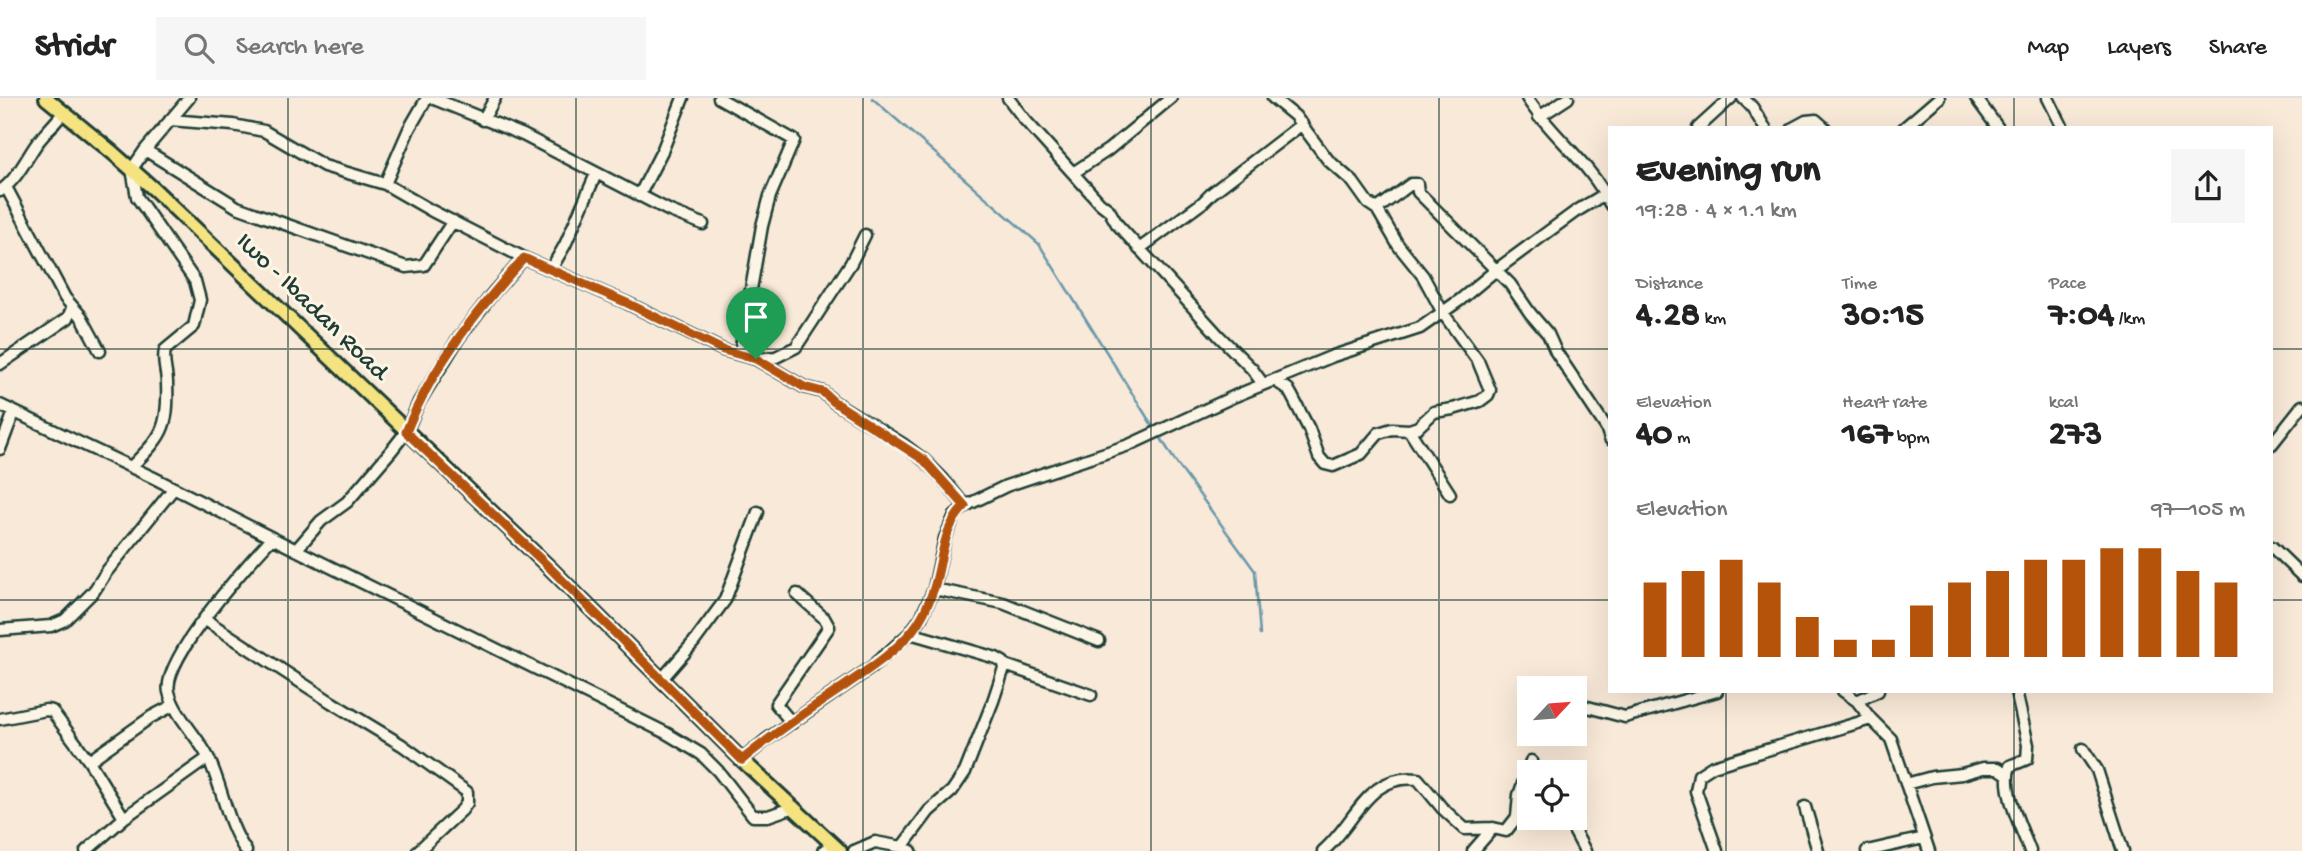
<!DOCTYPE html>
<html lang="en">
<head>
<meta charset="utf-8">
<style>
	body { margin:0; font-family:"Gochi Hand",sans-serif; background:#f6f6f6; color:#222; height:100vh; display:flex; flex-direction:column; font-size:26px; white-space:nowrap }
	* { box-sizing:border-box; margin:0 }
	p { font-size:23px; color:#767676 }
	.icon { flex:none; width:38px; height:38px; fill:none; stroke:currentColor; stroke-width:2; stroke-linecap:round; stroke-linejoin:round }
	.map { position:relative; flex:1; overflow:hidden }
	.panel { position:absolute; left:1608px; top:28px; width:665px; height:567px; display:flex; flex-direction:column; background:#fff; border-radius:0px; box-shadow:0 7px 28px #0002 }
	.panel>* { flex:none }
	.needle { width:46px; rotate:64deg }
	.fabs { position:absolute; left:1517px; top:578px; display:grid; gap:14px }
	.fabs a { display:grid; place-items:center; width:70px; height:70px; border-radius:0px; background:#fff; box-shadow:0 7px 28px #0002; font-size:35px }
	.pin { position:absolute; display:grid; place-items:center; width:60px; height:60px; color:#fff; margin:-72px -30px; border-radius:50% 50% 50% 0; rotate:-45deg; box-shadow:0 0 7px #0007 }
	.pin .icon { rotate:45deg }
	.round { display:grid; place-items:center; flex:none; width:74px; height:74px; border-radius:0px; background:#f6f6f6 }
	.head { display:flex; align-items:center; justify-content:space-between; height:119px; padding:0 28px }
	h1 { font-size:38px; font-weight:700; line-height:52px }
	.stats { display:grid; grid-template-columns:repeat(3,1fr); gap:10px; height:119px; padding:7px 28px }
	.stats div { display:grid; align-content:center }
	.stats b { font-size:35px; font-weight:700 }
	.stats small { font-size:19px; font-weight:400 }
	.stats p { font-size:19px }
	.chart { height:196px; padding:14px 28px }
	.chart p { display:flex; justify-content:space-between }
	.chart svg { width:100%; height:126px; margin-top:7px; stroke:#b45309; stroke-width:6 }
	header { display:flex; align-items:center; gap:42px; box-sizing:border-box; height:98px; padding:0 35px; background:#fff; border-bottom:2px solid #e0e0e0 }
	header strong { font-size:33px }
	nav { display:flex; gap:38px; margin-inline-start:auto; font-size:24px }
	.search { width:490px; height:63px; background:#f6f6f6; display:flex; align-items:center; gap:18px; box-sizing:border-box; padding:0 24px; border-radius:0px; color:#767676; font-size:26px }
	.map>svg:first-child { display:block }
</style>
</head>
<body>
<header>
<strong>Stridr</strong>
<div class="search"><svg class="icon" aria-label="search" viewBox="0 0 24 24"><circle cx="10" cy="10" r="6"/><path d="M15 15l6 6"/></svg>Search here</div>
<nav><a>Map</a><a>Layers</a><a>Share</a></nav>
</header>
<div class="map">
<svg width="2302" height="753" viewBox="0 0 2302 753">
	<rect width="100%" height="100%" fill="#f9e9d8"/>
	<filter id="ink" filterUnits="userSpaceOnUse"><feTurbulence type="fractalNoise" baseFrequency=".0143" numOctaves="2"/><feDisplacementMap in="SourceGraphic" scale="14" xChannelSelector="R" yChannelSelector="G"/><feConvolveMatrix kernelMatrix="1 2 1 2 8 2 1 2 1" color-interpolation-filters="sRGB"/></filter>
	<g filter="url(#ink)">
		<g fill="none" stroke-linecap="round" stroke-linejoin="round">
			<path stroke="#6898aa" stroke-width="2.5" d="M 872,0 L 1039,146 L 1155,332
				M 1159,337 L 1175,363 L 1255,473 L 1260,537"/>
			<g stroke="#1f3d34" stroke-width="15">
				<path id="minor" d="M 432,0 L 523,37 L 670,113 L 703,126
					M 719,0 L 794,42 L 770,98 L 762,128 L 740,255
					M 1008,0 L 1025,22 L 1100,105 L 1109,112 L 1117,126 L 1219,238 L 1252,271 L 1263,286
					M 1273,0 L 1295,18 L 1328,62 L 1353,84 L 1368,105 L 1377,111 L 1398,147 L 1423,178 L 1443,215 L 1478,263 L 1490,292 L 1488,297 L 1480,303 L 1453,311 L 1434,314 L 1418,329 L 1409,332 L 1392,331 L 1379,335 L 1361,356 L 1333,368 L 1325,366 L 1319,359 L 1309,331 L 1292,298 L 1288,291 L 1274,282
					M 1527,0 C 1551,38 1591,65 1610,106
					M 1743,0 L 1752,9 L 1765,30
					M 1976,0 L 1998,30
					M 2048,0 L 2063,30
					M 1539,19 L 1568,0
					M 170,22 L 233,27 L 264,33 L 324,68 L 385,86 L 432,113 L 524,160 L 627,205 L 723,252 L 756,261 L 804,289 L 823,294 L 834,304 L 904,347 L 924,362 L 942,380 L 965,408
					M 483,22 L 495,0
					M 1698,30 L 1731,0
					M 1793,30 L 1806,23 L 1816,22 L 1825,30
					M 1904,30 L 1939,0
					M 145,52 L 237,109 L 406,169 L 424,167 L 453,123
					M 1073,75 L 1108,52 L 1171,0
					M 385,86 L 409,31 L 427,0
					M 6,89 L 65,200 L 81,218 L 100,253
					M 0,93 C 18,81 26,60 38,44 C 46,34 56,24 64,14
					M 639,98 L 663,51 L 683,0
					M 1377,111 L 1411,86 L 1417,86 L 1418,94 L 1510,186 L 1530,215 L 1548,236 L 1556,254 L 1606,329 L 1610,341
					M 1139,151 L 1202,105 L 1212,95 L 1302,26
					M 551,171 L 565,147 L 596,76
					M 756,261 L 776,259 L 796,249 L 851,165 L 865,137
					M 0,266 L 68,220 L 72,210
					M 0,307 L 154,380 L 272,440 L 666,635 L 701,656 L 718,673 L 753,718 L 768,718 L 794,709
					M 1409,332 L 1450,396
					M 2272,346 L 2302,308
					M 0,351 L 14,314
					M 131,369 C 162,338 169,331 167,285 C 167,274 162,263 165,252 L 194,228 L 200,202 L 195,183 L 137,99 L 132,71 L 145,52 L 189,0
					M 2272,449 L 2302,478
					M 296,452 L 321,423 L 347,404 L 391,353 L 406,334 L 419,304 L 458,241 L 493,195 L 524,160
					M 934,491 L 1003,505 L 1099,543
					M 204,521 L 331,604 L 402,647 L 467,694 L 467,705 L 462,712 L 418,753
					M 0,532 L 51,528 L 65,522 L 94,493 L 107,473 L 174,390
					M 1005,567 L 1091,597
					M 661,582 L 694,544 L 725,502 L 758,414
					M 1843,593 L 1857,603 L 1871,621 L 1891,641 L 1929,753
					M 2016,593 L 2028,647 L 2027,661 L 2010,668 C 2001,691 2022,731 2030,753
					M 1857,603 L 1878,593
					M 1575,612 L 1584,608 L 1625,619 L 1717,593
					M 0,621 L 46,612 L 52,613 L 89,663 L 151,619 L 174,607
					M 792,625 L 776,606 L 829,529 L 824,520 L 797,496
					M 2083,651 L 2097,672 L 2123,753
					M 742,662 L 766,642 L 872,569 L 910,535 L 921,520 L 934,491 L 945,440 L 955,417 L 965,408 L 1006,388 L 1129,347 L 1235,298 L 1333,258 L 1420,230 L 1460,202 L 1496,172 L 1575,114 L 1610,93
					M 89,663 L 124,720
					M 1906,686 L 1932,679 L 1962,676 L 1983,670 L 1998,670 L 2007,676
					M 1805,709 L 1818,753
					M 1517,719 L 1519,697 L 1531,663
					M 1562,719 L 1569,723 L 1585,753
					M 902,749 L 929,713 L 952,693 L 965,674 L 993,603 L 1005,567 L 1003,564 L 996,560 L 910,535
					M 86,753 L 124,720 L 208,660
					M 246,753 C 226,724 223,690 208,659 C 197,637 175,618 169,594 C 161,562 248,466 272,440
					M 823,753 L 833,747
					M 854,753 L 875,744 L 902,749 L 911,753
					M 1323,753 C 1356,725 1367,675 1418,681 L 1442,710 L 1465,731 L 1493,730 L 1506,733 L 1517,719 L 1526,722 L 1534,719
					M 1473,753 L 1493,730
					M 1717,753 L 1696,693 L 1699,677 L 1713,668 L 1871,621
					M 1867,753 L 1924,740"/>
			</g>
			<g stroke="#1f3d34" stroke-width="18">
				<path id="major" d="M 46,0 L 113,55 L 155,92 L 551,471 L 742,662 L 840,753"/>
			</g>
			<use href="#minor" stroke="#fcf5e5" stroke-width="10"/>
			<use href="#major" stroke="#f5e382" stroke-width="12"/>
		</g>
	</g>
	<g fill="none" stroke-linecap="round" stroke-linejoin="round" filter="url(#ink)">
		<g stroke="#fff" stroke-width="14">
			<path id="route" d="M 524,160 L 627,205 L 723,252 L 756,261 L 804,289 L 823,294 L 834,304 L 924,362 L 965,408 C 942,430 943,461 934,490 C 929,505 922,521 912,533 C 894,555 869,571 846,587 C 811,611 775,634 742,662 L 551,471 L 406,334 C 432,269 477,212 524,160 Z"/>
		</g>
		<use href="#route" stroke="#b45309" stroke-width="9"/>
	</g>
	<path fill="none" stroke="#1f3d34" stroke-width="2" stroke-opacity="0.55" d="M 288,0 L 288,753M 576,0 L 576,753M 863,0 L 863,753M 1151,0 L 1151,753M 1439,0 L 1439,753M 1726,0 L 1726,30M 2014,0 L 2014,30M 0,251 L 1610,251M 2272,251 L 2302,251M 0,502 L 1610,502M 2272,502 L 2302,502M 1726,593 L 1726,753M 2014,593 L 2014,753"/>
	<g text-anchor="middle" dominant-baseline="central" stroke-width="6" stroke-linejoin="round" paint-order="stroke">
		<g font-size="26" fill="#1f3d34" stroke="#fcf5e5">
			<text transform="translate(311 210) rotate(44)">Iwo - Ibadan Road</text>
		</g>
	</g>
</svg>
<div class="fabs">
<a><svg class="needle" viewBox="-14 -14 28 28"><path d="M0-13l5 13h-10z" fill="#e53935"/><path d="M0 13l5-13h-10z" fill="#767676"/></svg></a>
<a><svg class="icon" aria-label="locate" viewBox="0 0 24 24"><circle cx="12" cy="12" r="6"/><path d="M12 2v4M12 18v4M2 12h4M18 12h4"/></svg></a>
</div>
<div class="pin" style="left:756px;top:261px;background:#1e9e55"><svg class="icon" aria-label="arrive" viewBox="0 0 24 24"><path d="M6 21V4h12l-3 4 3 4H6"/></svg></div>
<section class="panel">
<div class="head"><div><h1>Evening run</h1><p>19:28 · 4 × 1.1 km</p></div><a class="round"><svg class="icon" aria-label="share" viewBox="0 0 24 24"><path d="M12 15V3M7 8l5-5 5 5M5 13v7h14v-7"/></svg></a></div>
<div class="stats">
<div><p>Distance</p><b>4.28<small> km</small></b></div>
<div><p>Time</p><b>30:15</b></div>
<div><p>Pace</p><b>7:04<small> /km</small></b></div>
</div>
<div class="stats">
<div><p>Elevation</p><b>40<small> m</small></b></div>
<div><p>Heart rate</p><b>167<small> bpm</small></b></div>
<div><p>kcal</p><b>273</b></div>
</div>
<div class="chart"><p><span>Elevation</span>97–105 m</p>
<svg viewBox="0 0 160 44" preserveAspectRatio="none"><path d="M5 44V18M15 44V14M25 44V10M35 44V18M45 44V30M55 44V38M65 44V38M75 44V26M85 44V18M95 44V14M105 44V10M115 44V10M125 44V6M135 44V6M145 44V14M155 44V18"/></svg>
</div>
</section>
</div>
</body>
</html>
